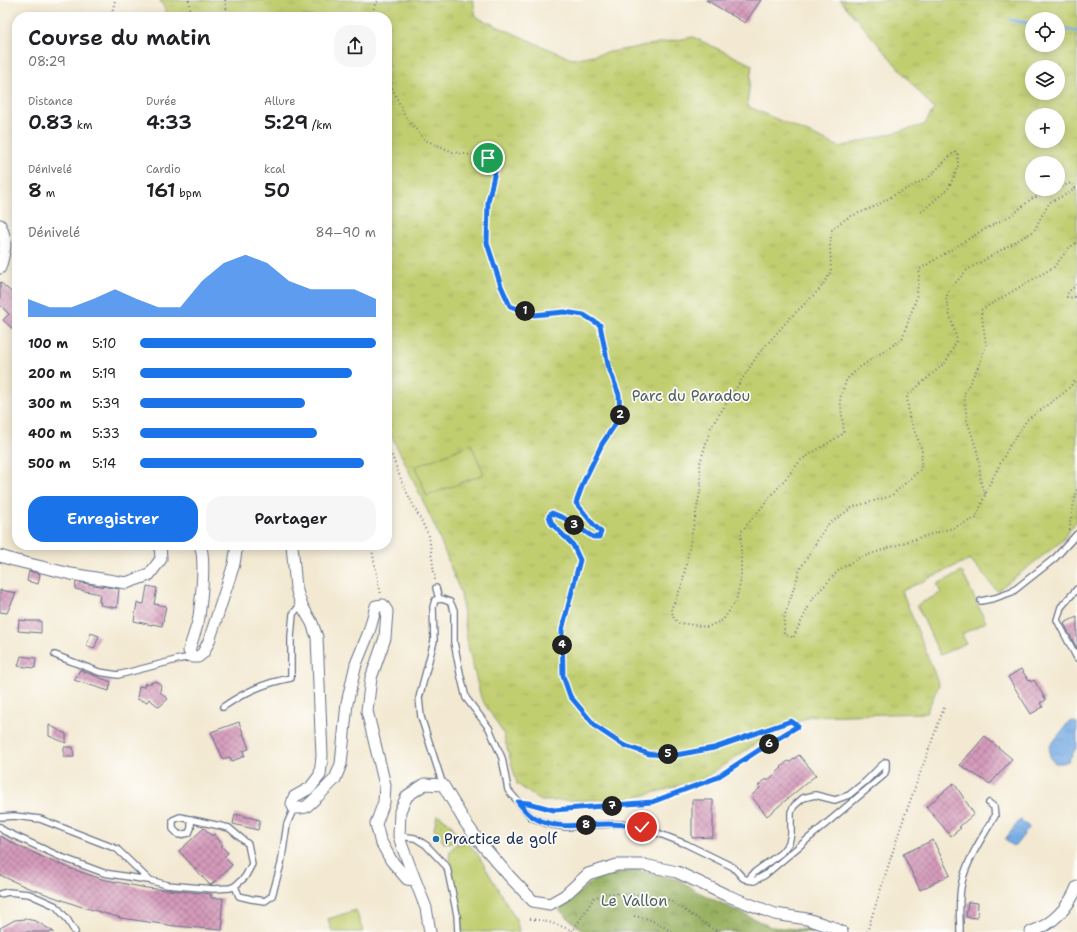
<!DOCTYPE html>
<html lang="fr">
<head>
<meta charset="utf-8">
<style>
	body { margin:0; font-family:"Shantell Sans",sans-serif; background:#f6f6f6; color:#202124; height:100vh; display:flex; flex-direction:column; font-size:15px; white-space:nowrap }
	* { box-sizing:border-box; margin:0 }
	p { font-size:13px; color:#757577 }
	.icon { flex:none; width:22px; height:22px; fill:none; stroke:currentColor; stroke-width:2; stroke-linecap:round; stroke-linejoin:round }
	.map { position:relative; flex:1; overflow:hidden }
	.sheet { position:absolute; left:12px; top:12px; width:380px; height:538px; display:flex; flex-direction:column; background:#fff; border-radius:16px; box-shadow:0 2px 10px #0003 }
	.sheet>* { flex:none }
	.buttons { position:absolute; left:1025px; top:12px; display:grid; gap:8px }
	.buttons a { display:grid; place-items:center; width:40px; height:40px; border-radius:50%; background:#fff; box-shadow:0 2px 10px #0003; font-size:20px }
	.pin { position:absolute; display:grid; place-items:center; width:34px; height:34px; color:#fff; margin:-17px; border:2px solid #fff; border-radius:50%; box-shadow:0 1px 4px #0007 }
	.km { position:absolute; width:20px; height:20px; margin:-10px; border-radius:50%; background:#222; color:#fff; font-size:11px; line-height:20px; text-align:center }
	.round { display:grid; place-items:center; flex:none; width:42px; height:42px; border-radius:16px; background:#f6f6f6 }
	.summary { display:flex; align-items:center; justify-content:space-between; height:68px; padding:0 16px }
	h1 { font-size:22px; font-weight:600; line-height:30px }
	.stats { display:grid; grid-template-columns:repeat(3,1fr); gap:6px; height:68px; padding:4px 16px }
	.stats div { display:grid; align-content:center }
	.stats b { font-size:20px; font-weight:600 }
	.stats small { font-size:11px; font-weight:400 }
	.stats p { font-size:11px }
	.chart { height:112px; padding:8px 16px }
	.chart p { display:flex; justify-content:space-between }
	.chart svg { width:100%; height:72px; margin-top:4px; fill:#1a73e8; opacity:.7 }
	.cta { display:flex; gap:8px; margin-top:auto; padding:8px 16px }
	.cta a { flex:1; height:46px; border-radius:16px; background:#1a73e8; color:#fff; font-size:16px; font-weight:600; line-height:46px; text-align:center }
	.cta a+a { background:#f6f6f6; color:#202124 }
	ul { padding:0 16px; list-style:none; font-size:13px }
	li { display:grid; grid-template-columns:64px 48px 1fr; align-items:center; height:30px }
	li i { height:10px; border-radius:5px; background:#1a73e8 }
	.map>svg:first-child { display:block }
</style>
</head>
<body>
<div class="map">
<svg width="1077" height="932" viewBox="0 0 1077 932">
	<defs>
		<pattern id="grass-dots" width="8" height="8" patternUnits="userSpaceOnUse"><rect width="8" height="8" fill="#c1ce70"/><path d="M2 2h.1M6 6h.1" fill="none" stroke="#a5b163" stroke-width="1.8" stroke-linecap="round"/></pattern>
		<pattern id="forest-crowns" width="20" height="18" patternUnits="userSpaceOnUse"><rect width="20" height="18" fill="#98b162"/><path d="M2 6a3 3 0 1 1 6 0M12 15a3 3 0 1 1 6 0" fill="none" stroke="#7b9054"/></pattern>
		<pattern id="park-tufts" width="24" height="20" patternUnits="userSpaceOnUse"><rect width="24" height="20" fill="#c1ce70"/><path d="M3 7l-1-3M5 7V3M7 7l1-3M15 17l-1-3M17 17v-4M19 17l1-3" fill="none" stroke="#a5b163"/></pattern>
		<pattern id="water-ripples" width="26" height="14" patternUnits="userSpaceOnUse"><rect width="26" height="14" fill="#77ace4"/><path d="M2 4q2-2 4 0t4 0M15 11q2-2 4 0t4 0" fill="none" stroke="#618cbc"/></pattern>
		<pattern id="building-cross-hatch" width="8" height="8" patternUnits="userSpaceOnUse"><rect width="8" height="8" fill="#d49aba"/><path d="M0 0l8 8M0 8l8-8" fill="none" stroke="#ab7e9a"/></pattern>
	</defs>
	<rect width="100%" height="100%" fill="#fdfcf7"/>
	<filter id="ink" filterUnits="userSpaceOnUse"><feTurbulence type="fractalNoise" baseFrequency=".025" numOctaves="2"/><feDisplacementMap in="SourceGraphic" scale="8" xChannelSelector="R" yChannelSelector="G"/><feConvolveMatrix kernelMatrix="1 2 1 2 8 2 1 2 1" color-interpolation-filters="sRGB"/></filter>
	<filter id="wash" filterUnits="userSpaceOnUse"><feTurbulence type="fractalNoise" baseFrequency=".012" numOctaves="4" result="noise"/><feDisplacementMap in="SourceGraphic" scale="16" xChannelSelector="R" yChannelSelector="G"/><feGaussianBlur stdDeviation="0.9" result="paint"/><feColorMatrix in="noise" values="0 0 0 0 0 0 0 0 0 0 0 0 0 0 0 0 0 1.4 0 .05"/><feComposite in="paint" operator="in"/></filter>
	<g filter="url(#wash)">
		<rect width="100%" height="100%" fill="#f3e9d2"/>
		<path fill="url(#grass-dots)" stroke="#6e7e67" d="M 437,815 C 451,822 454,826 458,841 L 444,843 L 434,829 Z"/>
		<path fill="url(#forest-crowns)" stroke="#5a7060" d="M 636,870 L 680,880 L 696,891 L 771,927 L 821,931 L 824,932 L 584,932 L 559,910 L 597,877 Z"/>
		<path fill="url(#park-tufts)" stroke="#6e7e67" fill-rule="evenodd" d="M 160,0 L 473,0 L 476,17 L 572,59 L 693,37 L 752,65 L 747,106 L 840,147 L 924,125 L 934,109 L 840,0 L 1077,0 L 1077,520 L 1062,541 L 997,591 L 970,559 L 902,591 L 939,685 L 926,713 L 810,716 L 758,742 L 701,780 L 630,799 L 541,801 L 517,784 L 503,733 L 481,698 L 468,646 L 461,594 L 436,529 L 409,471 L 387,427 L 387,17 L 169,17 ZM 1032,19 L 1058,19 L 1058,45 L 1032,45 ZM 1032,67 L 1058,67 L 1058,93 L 1032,93 ZM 1032,115 L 1058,115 L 1058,141 L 1032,141 ZM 1032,163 L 1058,163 L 1058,189 L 1032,189 Z"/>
		<path fill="#c1ce70" stroke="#6e7e67" d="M 471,444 L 484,474 L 427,496 L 415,467 Z
			M 962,572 L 986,622 L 962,634 L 966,643 L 940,655 L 917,605 L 941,593 L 937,584 Z
			M 467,842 L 478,855 L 517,921 L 519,932 L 462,932 L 460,910 L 449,861 L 450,851 L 456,844 Z
			M 356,910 L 363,932 L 332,932 L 328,919 Z"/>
		<path fill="url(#water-ripples)" stroke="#496ea1" d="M 1072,721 L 1077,723 L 1077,747 L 1068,761 L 1063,763 L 1055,763 C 1050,758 1048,753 1050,746 L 1068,723 Z
			M 1021,820 L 1028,826 L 1029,828 L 1015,846 L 1013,846 L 1006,841 L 1006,838 L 1019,821 Z"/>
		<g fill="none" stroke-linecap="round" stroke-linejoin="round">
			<path stroke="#77ace4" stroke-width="3.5" d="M 1011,20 L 1032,24
				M 1058,28 L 1077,31"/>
		</g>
		<g id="blocks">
			<path fill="url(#building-cross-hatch)" d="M 706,0 L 761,0 L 745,23 Z
				M 0,282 L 17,297 L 17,333 L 3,320 L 9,314 L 0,305 Z
				M 29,571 L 40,574 L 38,584 L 27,581 Z
				M 76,582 L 119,589 L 117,608 L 100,605 L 101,602 L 99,602 L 100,594 L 75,589 Z
				M 147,586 L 157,588 L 154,604 L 166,606 L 162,626 L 152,624 L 152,625 L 134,621 L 137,603 L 144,604 Z
				M 0,590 L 16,593 L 7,613 L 0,612 Z
				M 1077,617 L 1077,649 L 1064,623 Z
				M 19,620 L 28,621 L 41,621 L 41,633 L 18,631 Z
				M 91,633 L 99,636 L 94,649 L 86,646 Z
				M 21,656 L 36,658 L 35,668 L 18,666 Z
				M 1021,669 L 1029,681 L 1030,680 L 1031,682 L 1034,680 L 1046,700 L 1040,703 L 1043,707 L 1031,714 L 1008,677 Z
				M 80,670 L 111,682 L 109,691 L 74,680 Z
				M 155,681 L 159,683 L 161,685 L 160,692 L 168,699 L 159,707 L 149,699 L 147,702 L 137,699 L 139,686 L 144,687 L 145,683 L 148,684 Z
				M 239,722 L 249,749 L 243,751 L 245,756 L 232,761 L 230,757 L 223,759 L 211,732 Z
				M 49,725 L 66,734 L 66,743 L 49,736 Z
				M 985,736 L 1012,759 L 990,784 L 960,765 Z
				M 64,747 L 73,747 L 74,757 L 64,757 Z
				M 799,755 L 816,775 L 767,816 L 751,796 L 760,788 L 758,786 L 766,779 L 767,781 L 782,768 L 781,767 L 788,761 L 790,762 Z
				M 954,783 L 974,814 L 959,827 L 961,828 L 951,836 L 926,807 Z
				M 692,800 L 713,800 L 713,837 L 692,838 Z
				M 235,814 L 260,820 L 258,830 L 233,824 Z
				M 204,828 L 212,836 L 214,834 L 223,845 L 221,846 L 228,853 L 224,857 L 232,865 L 211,885 L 209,884 L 179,851 Z
				M 0,836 L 20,847 L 54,862 L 72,869 L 102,879 L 146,888 L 211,894 L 211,898 L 223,898 L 221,919 L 223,919 L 222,930 L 175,926 L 121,918 L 79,906 L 26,887 L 0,875 Z
				M 933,840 L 950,875 L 920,890 L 903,854 Z
				M 968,902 L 978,903 L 977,918 L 966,917 Z
				M 26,919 L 36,921 L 54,932 L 0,932 L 0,928 L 15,920 Z"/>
		</g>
	</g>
	<g filter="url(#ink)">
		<use href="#blocks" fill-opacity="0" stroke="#677087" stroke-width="1"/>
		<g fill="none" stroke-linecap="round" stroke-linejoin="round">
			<g stroke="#677087" stroke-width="8">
				<path id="service" d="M 436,588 L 439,599
					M 1077,589 L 1061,607 L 1057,620 L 1077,658
					M 981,601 L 995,598 L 1012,592 L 1055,558 L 1077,534
					M 55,655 L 99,672 L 118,675 L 180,659 L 193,657
					M 223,707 C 245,692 264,683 291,678 L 291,637 L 293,614 L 301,604
					M 443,785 L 421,717 L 419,698 L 434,641 L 433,607 L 435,600 L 442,599 L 450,602 L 454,610 L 454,642 L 460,673 L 466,698 L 489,728 L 502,758 L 508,790 L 531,817 L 548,824 L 566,827 L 609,824 L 626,824 L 642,827 L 686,844 L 733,867 L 743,878 L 748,880 L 754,881 L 765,875 L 884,775 L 886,770 L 886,762 L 881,766 L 866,781 L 849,795 L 835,800 L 815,795 L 803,798 L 794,806 L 791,812 L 791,834 L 789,843 L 781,853 L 755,872 L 748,880
					M 0,817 L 14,816 L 40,819 L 117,849 L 149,880 L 167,885 L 213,889 L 230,888 L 235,886 L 245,877 L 252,864 L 248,844 L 229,828 L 180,817 L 173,820 L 173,829 L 179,835 L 189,833 L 191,828 L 191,819
					M 0,827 L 4,831 L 61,857 L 104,873 L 148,880
					M 399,836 L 415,838 L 426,845 L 447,867 L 457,915 L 458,932
					M 235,886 L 239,896 L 251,899 L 265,901 L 272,896 L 281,864 L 287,824 L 294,808
					M 0,894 L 8,892 L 29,894 L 56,906 L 67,919 L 75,932
					M 960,932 C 960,916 958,898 962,882 C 966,862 984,834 995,816 L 994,807 L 989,803"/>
			</g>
			<g stroke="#677087" stroke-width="13">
				<path id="minor" d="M 0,225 C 8,241 5,251 0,268
					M 200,545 C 206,559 201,601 199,617 C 197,628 192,639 189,651 L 193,657 L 198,657 L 203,653 L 209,641 L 234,564 L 237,545
					M 292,545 L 296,588 L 301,604 L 312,623 L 317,637 L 322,756 L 320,775 L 310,788 L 294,797 L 292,804 L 294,808 L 299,808 L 306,807 L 318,796 L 335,779 L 341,764 L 347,703 L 356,664 L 369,632 L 376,606 L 383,605 L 387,611 L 385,638 L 371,678 L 367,711 L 385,785 L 384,802 L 376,824 L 380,840 L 391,860 L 407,879 L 415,880
					M 0,556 L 13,560 L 71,574 L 126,583 L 149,575 L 161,559 L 160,545
					M 430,932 L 426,908 L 402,846 L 399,836 L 400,811 L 407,796 L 425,784 L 443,785 L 465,822 L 478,840 L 510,877 L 533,901 L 550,904 L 564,896 L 588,874 L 617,865 L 644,865 L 677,872 L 726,895 L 775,914 L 807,919 L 832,927 L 842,932
					M 1031,932 C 1052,925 1069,907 1077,887"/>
			</g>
			<path stroke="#677087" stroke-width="2" stroke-dasharray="1 3" stroke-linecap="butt" d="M 189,0 L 190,17
				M 225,0 L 227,14 L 234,17
				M 109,17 L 113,9 L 115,0
				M 373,17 L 374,6 L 379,0
				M 387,77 L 406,118 L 425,140 L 453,152 L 488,158 L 496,167 L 488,202 L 487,243 L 501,287 L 511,306 L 534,315 L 564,312 L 584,315 L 600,325 L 608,365 L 619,395 L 620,417 L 602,444 L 584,481 L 576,503 L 593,524 L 601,532 L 599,537 L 593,537 L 564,518 L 552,513 L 549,516 L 552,524 L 573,545 L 580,560 L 562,630 L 563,676 L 570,696 L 596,727 L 623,745 L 649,754 L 676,755 L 714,748 L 791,721 L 798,726 L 759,750 L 715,779 L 652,802 L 554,810 L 531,804
				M 1058,188 L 1071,183 L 1075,188 L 1069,193 L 1050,202 L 1041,217 L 1034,231 L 967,270 L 949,290 L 946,298 L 949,312 L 957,340 L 946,362 L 907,396 L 909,417 L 922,450 L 921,469 L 891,496 L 853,507 L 827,525 L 800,569 L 784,618 L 784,633 L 793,638 L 813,598 L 840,569 L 859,558 L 918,538 L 953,528 L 976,518 L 989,485 L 1010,445 L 1027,420 L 1065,392 L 1076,380 L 1077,380
				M 921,212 L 948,189 L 958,168 L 958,153 L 954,152 L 928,178 L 896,194 L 876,206 L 847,218 L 832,229 L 830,244 L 831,272 L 820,289 L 791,317 L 759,353 L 711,427 L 700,463 L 701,487 L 682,585 L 671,609 L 674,619 L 679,623 L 707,627 L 723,620 L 736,601 L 741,579 L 741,532 L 801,460 L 844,433 L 840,398 L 847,379 L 860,367 L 902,339 L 916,299 L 920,269 L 978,233 L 1015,213 L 1031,199 L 1057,189
				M 1077,285 L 1068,292 L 1067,297 L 1073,298 L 1077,296
				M 387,449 L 392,456 L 404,487 L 429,536 L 435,580
				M 985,494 L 981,482 L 978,454 L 967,420 L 964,394 L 980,363 L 986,345 L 981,310 L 1054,267 L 1069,248 L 1077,242
				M 1070,530 L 1070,522 L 1077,488
				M 371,545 L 381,595
				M 634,916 L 649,919 L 673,932
				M 530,919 C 545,920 559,925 573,931
				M 572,932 L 594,898 L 606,893 L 644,895 L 669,900 L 695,917 L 714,930 L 721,932
				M 867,932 L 901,826 L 945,705"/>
			<use href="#service" stroke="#fff" stroke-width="5.5"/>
			<use href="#minor" stroke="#fff" stroke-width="11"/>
		</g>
	</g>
	<g fill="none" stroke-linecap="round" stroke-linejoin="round" filter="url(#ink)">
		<g stroke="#fff" stroke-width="8">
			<path id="route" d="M 488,158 L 496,167 L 488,202 L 487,243 L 501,286 L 510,306 L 534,315 L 564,312 L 584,315 L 600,325 L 608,365 L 619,395 L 620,417 L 602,444 L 584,481 L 576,503 L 593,524 L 601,532 L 599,537 L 593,537 L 564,518 L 552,513 L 549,516 L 552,524 L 573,545 L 580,560 L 562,630 L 563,676 L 570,696 L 596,727 L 623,745 L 649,754 L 676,755 L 714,748 L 791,721 L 798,726 L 759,750 L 716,778 L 652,802 L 554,810 L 528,803 L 518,802 C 522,807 527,814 533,817 C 556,831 583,824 608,824 C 620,824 631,825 642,827"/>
		</g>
		<use href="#route" stroke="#1a73e8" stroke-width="5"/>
	</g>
	<circle fill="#1f6fb2" stroke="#fdfcf7" stroke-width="1.5" cx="436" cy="839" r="4"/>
	<g text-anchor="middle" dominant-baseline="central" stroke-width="3.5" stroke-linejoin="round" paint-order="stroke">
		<g font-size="15" fill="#4d5f63" stroke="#fdfcf7">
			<text x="691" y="396">Parc du Paradou</text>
			<text x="634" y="901">Le Vallon</text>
		</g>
		<g font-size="15" fill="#1b2f5e" stroke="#fdfcf7" text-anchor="start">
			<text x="444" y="839">Practice de golf</text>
		</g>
	</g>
</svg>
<div class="buttons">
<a><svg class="icon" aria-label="locate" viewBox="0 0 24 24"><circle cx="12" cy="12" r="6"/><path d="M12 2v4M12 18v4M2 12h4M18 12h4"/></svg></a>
<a><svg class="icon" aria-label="layers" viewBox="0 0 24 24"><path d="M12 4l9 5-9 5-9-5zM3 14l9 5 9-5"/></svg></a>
<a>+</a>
<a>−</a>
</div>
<div class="pin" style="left:488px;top:158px;background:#1e9e55"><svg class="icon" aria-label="arrive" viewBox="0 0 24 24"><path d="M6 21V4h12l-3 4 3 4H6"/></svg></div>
<div class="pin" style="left:642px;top:827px;background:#d93025"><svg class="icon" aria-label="check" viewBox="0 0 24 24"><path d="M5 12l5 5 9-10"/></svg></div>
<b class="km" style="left:525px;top:311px">1</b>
<b class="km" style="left:620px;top:415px">2</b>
<b class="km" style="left:574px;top:525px">3</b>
<b class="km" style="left:562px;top:645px">4</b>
<b class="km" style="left:668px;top:754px">5</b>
<b class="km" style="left:769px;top:744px">6</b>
<b class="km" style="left:612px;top:806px">7</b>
<b class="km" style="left:586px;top:825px">8</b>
<section class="sheet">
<div class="summary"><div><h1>Course du matin</h1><p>08:29</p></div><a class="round"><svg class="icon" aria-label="share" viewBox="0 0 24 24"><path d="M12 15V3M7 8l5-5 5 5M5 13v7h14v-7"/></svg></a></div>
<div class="stats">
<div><p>Distance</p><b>0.83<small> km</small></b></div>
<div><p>Durée</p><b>4:33</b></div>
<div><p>Allure</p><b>5:29<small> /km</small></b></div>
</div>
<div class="stats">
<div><p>Dénivelé</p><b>8<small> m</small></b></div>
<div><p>Cardio</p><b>161<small> bpm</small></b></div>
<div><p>kcal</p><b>50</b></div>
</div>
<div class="chart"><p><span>Dénivelé</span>84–90 m</p>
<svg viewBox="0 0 160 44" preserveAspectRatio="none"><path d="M0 44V33L10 38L20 38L30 33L40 27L50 33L60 38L70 38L80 22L90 11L100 6L110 11L120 22L130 27L140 27L150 27L160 33V44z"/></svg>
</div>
<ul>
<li><b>100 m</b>5:10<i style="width:100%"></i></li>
<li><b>200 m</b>5:19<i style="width:90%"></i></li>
<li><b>300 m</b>5:39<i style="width:70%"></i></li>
<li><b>400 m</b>5:33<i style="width:75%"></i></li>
<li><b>500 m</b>5:14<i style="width:95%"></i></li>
</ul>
<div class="cta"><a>Enregistrer</a><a>Partager</a></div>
</section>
</div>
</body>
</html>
